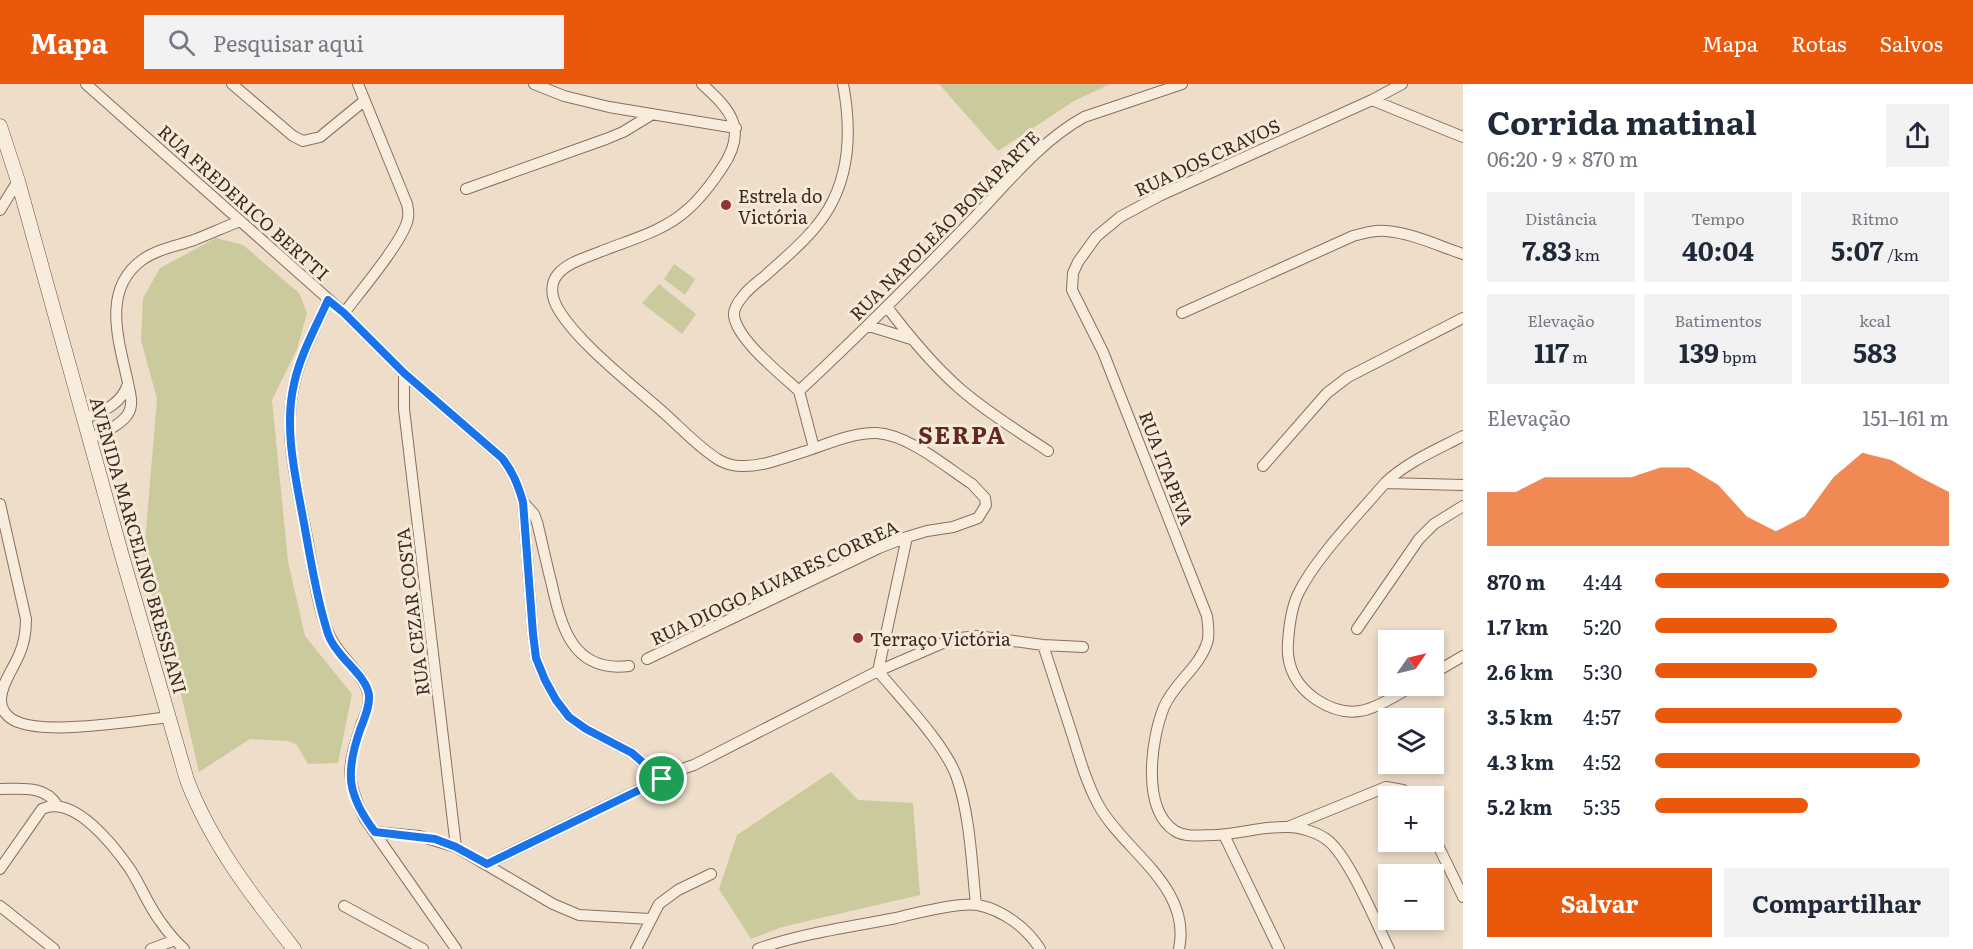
<!DOCTYPE html>
<html lang="pt">
<head>
<meta charset="utf-8">
<style>
	body { margin:0; font-family:Literata,serif; background:#f2f2f3; color:#1f2937; height:100vh; display:flex; flex-direction:column; font-size:22px; white-space:nowrap }
	* { box-sizing:border-box; margin:0 }
	p { font-size:20px; color:#747a83 }
	.icon { flex:none; width:33px; height:33px; fill:none; stroke:currentColor; stroke-width:2; stroke-linecap:round; stroke-linejoin:round }
	.map { position:relative; flex:1; overflow:hidden }
	.side { display:flex; flex-direction:column; background:#fff; width:510px }
	.side>* { flex:none }
	.needle { width:39px; rotate:56deg }
	.fabs { position:absolute; left:1378px; top:546px; display:grid; gap:12px }
	.fabs a { display:grid; place-items:center; width:66px; height:66px; border-radius:0px; background:#fff; box-shadow:0 3px 9px #0003; font-size:30px }
	.pin { position:absolute; display:grid; place-items:center; width:51px; height:51px; color:#fff; margin:-26px; border:3px solid #fff; border-radius:50%; box-shadow:0 2px 6px #0007 }
	.round { display:grid; place-items:center; flex:none; width:63px; height:63px; border-radius:0px; background:#f2f2f3 }
	.summary { display:flex; align-items:center; justify-content:space-between; height:102px; padding:0 24px }
	h1 { font-size:33px; font-weight:700; line-height:45px }
	.metrics { display:grid; grid-template-columns:repeat(3,1fr); gap:9px; height:102px; padding:6px 24px }
	.metrics div { display:grid; align-content:center; border-radius:0px; background:#f2f2f3; text-align:center }
	.metrics b { font-size:26px; font-weight:700 }
	.metrics small { font-size:16px; font-weight:400 }
	.metrics p { font-size:16px }
	.chart { height:168px; padding:12px 24px }
	.chart p { display:flex; justify-content:space-between }
	.chart svg { width:100%; height:108px; margin-top:6px; fill:#ea580c; opacity:.7 }
	.cta { display:flex; gap:12px; margin-top:auto; padding:12px 24px }
	.cta a { flex:1; height:69px; border-radius:0px; background:#ea580c; color:#fff; font-size:24px; font-weight:700; line-height:69px; text-align:center }
	.cta a+a { background:#f2f2f3; color:#1f2937 }
	ul { padding:0 24px; list-style:none; font-size:20px }
	li { display:grid; grid-template-columns:96px 72px 1fr; align-items:center; height:45px }
	li i { height:15px; border-radius:8px; background:#ea580c }
	header { display:flex; align-items:center; gap:36px; box-sizing:border-box; height:84px; padding:0 30px; background:#ea580c; color:#fff }
	header strong { font-size:28px }
	nav { display:flex; gap:33px; margin-inline-start:auto; font-size:21px }
	.search { width:420px; height:54px; background:#f2f2f3; display:flex; align-items:center; gap:15px; box-sizing:border-box; padding:0 21px; border-radius:0px; color:#747a83; font-size:22px }
	main { display:flex; flex:1; min-height:0 }
	.map>svg:first-child { display:block }
</style>
</head>
<body>
<header>
<strong>Mapa</strong>
<div class="search"><svg class="icon" aria-label="search" viewBox="0 0 24 24"><circle cx="10" cy="10" r="6"/><path d="M15 15l6 6"/></svg>Pesquisar aqui</div>
<nav><a>Mapa</a><a>Rotas</a><a>Salvos</a></nav>
</header>
<main>
<div class="map">
<svg width="1463" height="865" viewBox="0 0 1463 865">
	<rect width="100%" height="100%" fill="#edddc9"/>
	<path fill="#cbca9d" d="M 939,0 L 1110,0 L 1074,17 L 998,67 Z
		M 216,154 L 243,161 L 299,209 L 307,229 L 297,265 L 272,316 L 288,477 L 305,552 L 352,610 L 338,679 L 308,680 L 296,660 L 287,657 L 250,655 L 199,688 L 178,597 L 143,481 L 157,315 L 141,256 L 143,214 L 160,184 Z
		M 674,180 L 695,195 L 685,211 L 664,195 Z
		M 659,200 L 696,230 L 682,250 L 642,219 Z
		M 831,688 L 858,716 L 913,719 L 920,811 L 782,843 L 751,855 L 719,805 L 737,751 Z"/>
	<g fill="none" stroke-linecap="round" stroke-linejoin="round">
		<g stroke="#896f5e" stroke-width="12">
			<path id="street" d="M 86,0 L 344,229 L 404,289 L 502,374 C 513,388 518,401 523,418 L 533,550 L 536,574 L 545,596 L 556,616 L 569,633 L 586,645 L 632,669 L 662,695
				M 232,0 L 293,52 L 303,57 L 320,53 L 364,17
				M 534,0 L 564,12 L 609,23 L 736,44
				M 1372,16 L 1463,53
				M 466,105 L 606,55 L 623,48 L 651,31
				M 0,126 L 18,97
				M 328,216 C 316,243 300,272 294,301 C 282,352 299,408 308,459 C 313,488 317,520 328,548 C 336,570 363,589 368,608 C 371,618 366,630 362,639 C 348,681 344,694 365,735 L 456,865
				M 887,223 C 909,252 931,279 958,303 C 985,327 1018,347 1048,367
				M 344,229 C 359,209 405,155 408,134 C 409,129 408,125 407,120 L 358,0
				M 1182,229 L 1353,152 C 1364,149 1374,146 1386,147 C 1412,149 1439,162 1463,170
				M 869,242 L 911,255
				M 404,289 L 404,325 L 456,763
				M 799,307 C 781,290 738,257 734,232 C 733,225 738,218 743,212 C 749,204 759,197 766,191 C 788,171 814,150 829,124 C 851,86 851,42 843,0
				M 84,335 C 103,327 121,321 128,300
				M 89,355 C 102,349 120,342 128,330 C 134,320 130,310 128,299 C 119,257 101,206 142,176 C 157,165 177,162 194,156 C 209,150 225,143 240,137
				M 814,364 L 799,307 C 858,252 914,196 970,138 C 1006,101 1039,58 1084,33 L 1182,0
				M 1263,382 L 1327,309 L 1348,293 L 1463,234
				M 1385,399 L 1463,401
				M 523,418 L 534,430 L 537,438 C 542,458 546,478 551,497 C 561,542 572,589 629,582
				M 0,420 L 26,535 C 26,548 24,560 19,571 C 13,585 2,599 1,614 C 0,625 7,634 18,638 C 49,651 133,637 170,633
				M 1357,545 L 1419,455 L 1434,440 L 1463,422
				M 1043,561 C 1053,592 1063,622 1073,653 C 1080,676 1087,700 1099,722 C 1125,768 1192,803 1179,865
				M 647,575 L 879,464 L 907,453 L 927,447 L 953,443 L 978,434 L 986,421 L 985,414 L 972,400 C 946,383 909,351 877,349 C 853,348 825,361 803,368 C 783,374 762,383 741,382 C 734,382 726,380 719,376 C 699,364 682,345 664,329 C 635,303 566,250 554,216 C 551,207 552,197 558,190 C 568,178 588,173 602,167 C 630,156 664,147 687,126 C 700,115 712,99 722,84 C 748,46 732,27 702,0
				M 878,587 C 901,615 946,661 957,694 C 970,731 972,782 976,821
				M 878,587 L 907,453
				M 1434,589 L 1463,572
				M 1413,602 C 1378,621 1356,641 1317,616 C 1297,603 1286,583 1288,559 C 1289,542 1291,525 1298,510 C 1316,473 1358,431 1385,399 C 1407,378 1436,366 1463,352
				M 0,705 C 21,705 45,701 57,721
				M 1288,743 L 1386,703 L 1403,706 L 1410,712
				M 375,748 L 419,752 L 456,763 L 553,820 L 579,831 L 650,835
				M 1224,751 L 1279,865
				M 1434,753 L 1463,813
				M 487,780 L 682,685 L 694,681 L 878,587 L 943,559 L 960,554 L 977,552 L 1043,561 L 1083,563
				M 0,785 L 42,725 C 74,710 114,762 130,785 C 141,802 148,821 160,837 C 167,847 175,857 184,865
				M 0,822 L 54,865
				M 344,822 L 423,865
				M 151,865 L 175,856
				M 636,865 L 659,820 L 678,806 L 711,790
				M 758,865 C 802,849 851,843 896,834 C 916,829 959,818 978,821 C 1003,826 1027,844 1040,865
				M 1389,865 C 1376,839 1348,770 1326,755 C 1316,748 1300,743 1288,743 C 1263,742 1239,750 1215,751 C 1202,751 1187,754 1175,747 C 1141,725 1151,655 1164,623 C 1174,599 1199,584 1207,559 C 1210,551 1208,541 1207,532 L 1103,268 L 1072,206 L 1073,189 L 1078,178 L 1096,153 L 1120,133 L 1159,112 L 1372,16 L 1402,0"/>
		</g>
		<g stroke="#6b5041" stroke-width="15">
			<path id="secondary" d="M 0,42 L 18,97 L 122,472 L 187,696 C 211,759 252,812 294,865"/>
		</g>
		<use href="#street" stroke="#f8ecdc" stroke-width="10"/>
		<use href="#secondary" stroke="#f8ecdc" stroke-width="14"/>
	</g>
	<g fill="none" stroke-linecap="round" stroke-linejoin="round">
		<g stroke="#fff" stroke-width="12">
			<path id="route" d="M 328,216 L 344,229 L 404,289 L 502,374 C 513,388 518,401 523,418 L 533,550 L 536,574 L 545,596 L 556,616 L 569,633 L 586,645 L 632,669 L 662,695 L 487,780 L 456,763 L 435,755 L 375,748 C 347,711 345,689 360,646 C 364,635 370,623 369,611 C 367,595 347,580 338,567 C 332,560 328,552 326,543 C 316,511 311,477 305,445 C 297,399 283,347 294,300 C 300,271 316,243 328,216 Z"/>
		</g>
		<use href="#route" stroke="#1a73e8" stroke-width="8"/>
	</g>
	<g fill="#95313f" stroke="#f5e9d8" stroke-width="2">
		<circle cx="726" cy="121" r="6"/>
		<circle cx="858" cy="554" r="6"/>
	</g>
	<g text-anchor="middle" dominant-baseline="central" stroke-width="6" stroke-linejoin="round" paint-order="stroke">
		<g font-size="18" fill="#3a2a21" stroke="#f5e9d8">
			<text transform="translate(1207 73) rotate(-25)">RUA DOS CRAVOS</text>
			<text transform="translate(244 118) rotate(42)">RUA FREDERICO BERTTI</text>
			<text transform="translate(944 141) rotate(-45)">RUA NAPOLEÃO BONAPARTE</text>
			<text transform="translate(1167 384) rotate(69)">RUA ITAPEVA</text>
			<text transform="translate(139 461) rotate(74)">AVENIDA MARCELINO BRESSIANI</text>
			<text transform="translate(774 498) rotate(-25)">RUA DIOGO ALVARES CORREA</text>
			<text transform="translate(412 528) rotate(-97)">RUA CEZAR COSTA</text>
		</g>
		<g font-size="18" fill="#3a2a21" stroke="#f5e9d8" text-anchor="start">
			<text x="738" y="111">Estrela do<tspan x="738" dy="21">Victória</tspan></text>
			<text x="870" y="554">Terraço Victória</text>
		</g>
		<g font-size="24" font-weight="bold" letter-spacing="1.5" fill="#652722" stroke="#f5e9d8">
			<text x="962" y="349">SERPA</text>
		</g>
	</g>
</svg>
<div class="fabs">
<a><svg class="needle" viewBox="-14 -14 28 28"><path d="M0-13l5 13h-10z" fill="#e53935"/><path d="M0 13l5-13h-10z" fill="#747a83"/></svg></a>
<a><svg class="icon" aria-label="layers" viewBox="0 0 24 24"><path d="M12 4l9 5-9 5-9-5zM3 14l9 5 9-5"/></svg></a>
<a>+</a>
<a>−</a>
</div>
<div class="pin" style="left:662px;top:695px;background:#1e9e55"><svg class="icon" aria-label="arrive" viewBox="0 0 24 24"><path d="M6 21V4h12l-3 4 3 4H6"/></svg></div>
</div>
<section class="side">
<div class="summary"><div><h1>Corrida matinal</h1><p>06:20 · 9 × 870 m</p></div><a class="round"><svg class="icon" aria-label="share" viewBox="0 0 24 24"><path d="M12 15V3M7 8l5-5 5 5M5 13v7h14v-7"/></svg></a></div>
<div class="metrics">
<div><p>Distância</p><b>7.83<small> km</small></b></div>
<div><p>Tempo</p><b>40:04</b></div>
<div><p>Ritmo</p><b>5:07<small> /km</small></b></div>
</div>
<div class="metrics">
<div><p>Elevação</p><b>117<small> m</small></b></div>
<div><p>Batimentos</p><b>139<small> bpm</small></b></div>
<div><p>kcal</p><b>583</b></div>
</div>
<div class="chart"><p><span>Elevação</span>151–161 m</p>
<svg viewBox="0 0 160 44" preserveAspectRatio="none"><path d="M0 44V22L10 22L20 16L30 16L40 16L50 16L60 12L70 12L80 19L90 32L100 38L110 32L120 16L130 6L140 9L150 16L160 22V44z"/></svg>
</div>
<ul>
<li><b>870 m</b>4:44<i style="width:100%"></i></li>
<li><b>1.7 km</b>5:20<i style="width:62%"></i></li>
<li><b>2.6 km</b>5:30<i style="width:55%"></i></li>
<li><b>3.5 km</b>4:57<i style="width:84%"></i></li>
<li><b>4.3 km</b>4:52<i style="width:90%"></i></li>
<li><b>5.2 km</b>5:35<i style="width:52%"></i></li>
</ul>
<div class="cta"><a>Salvar</a><a>Compartilhar</a></div>
</section>
</main>
</body>
</html>
